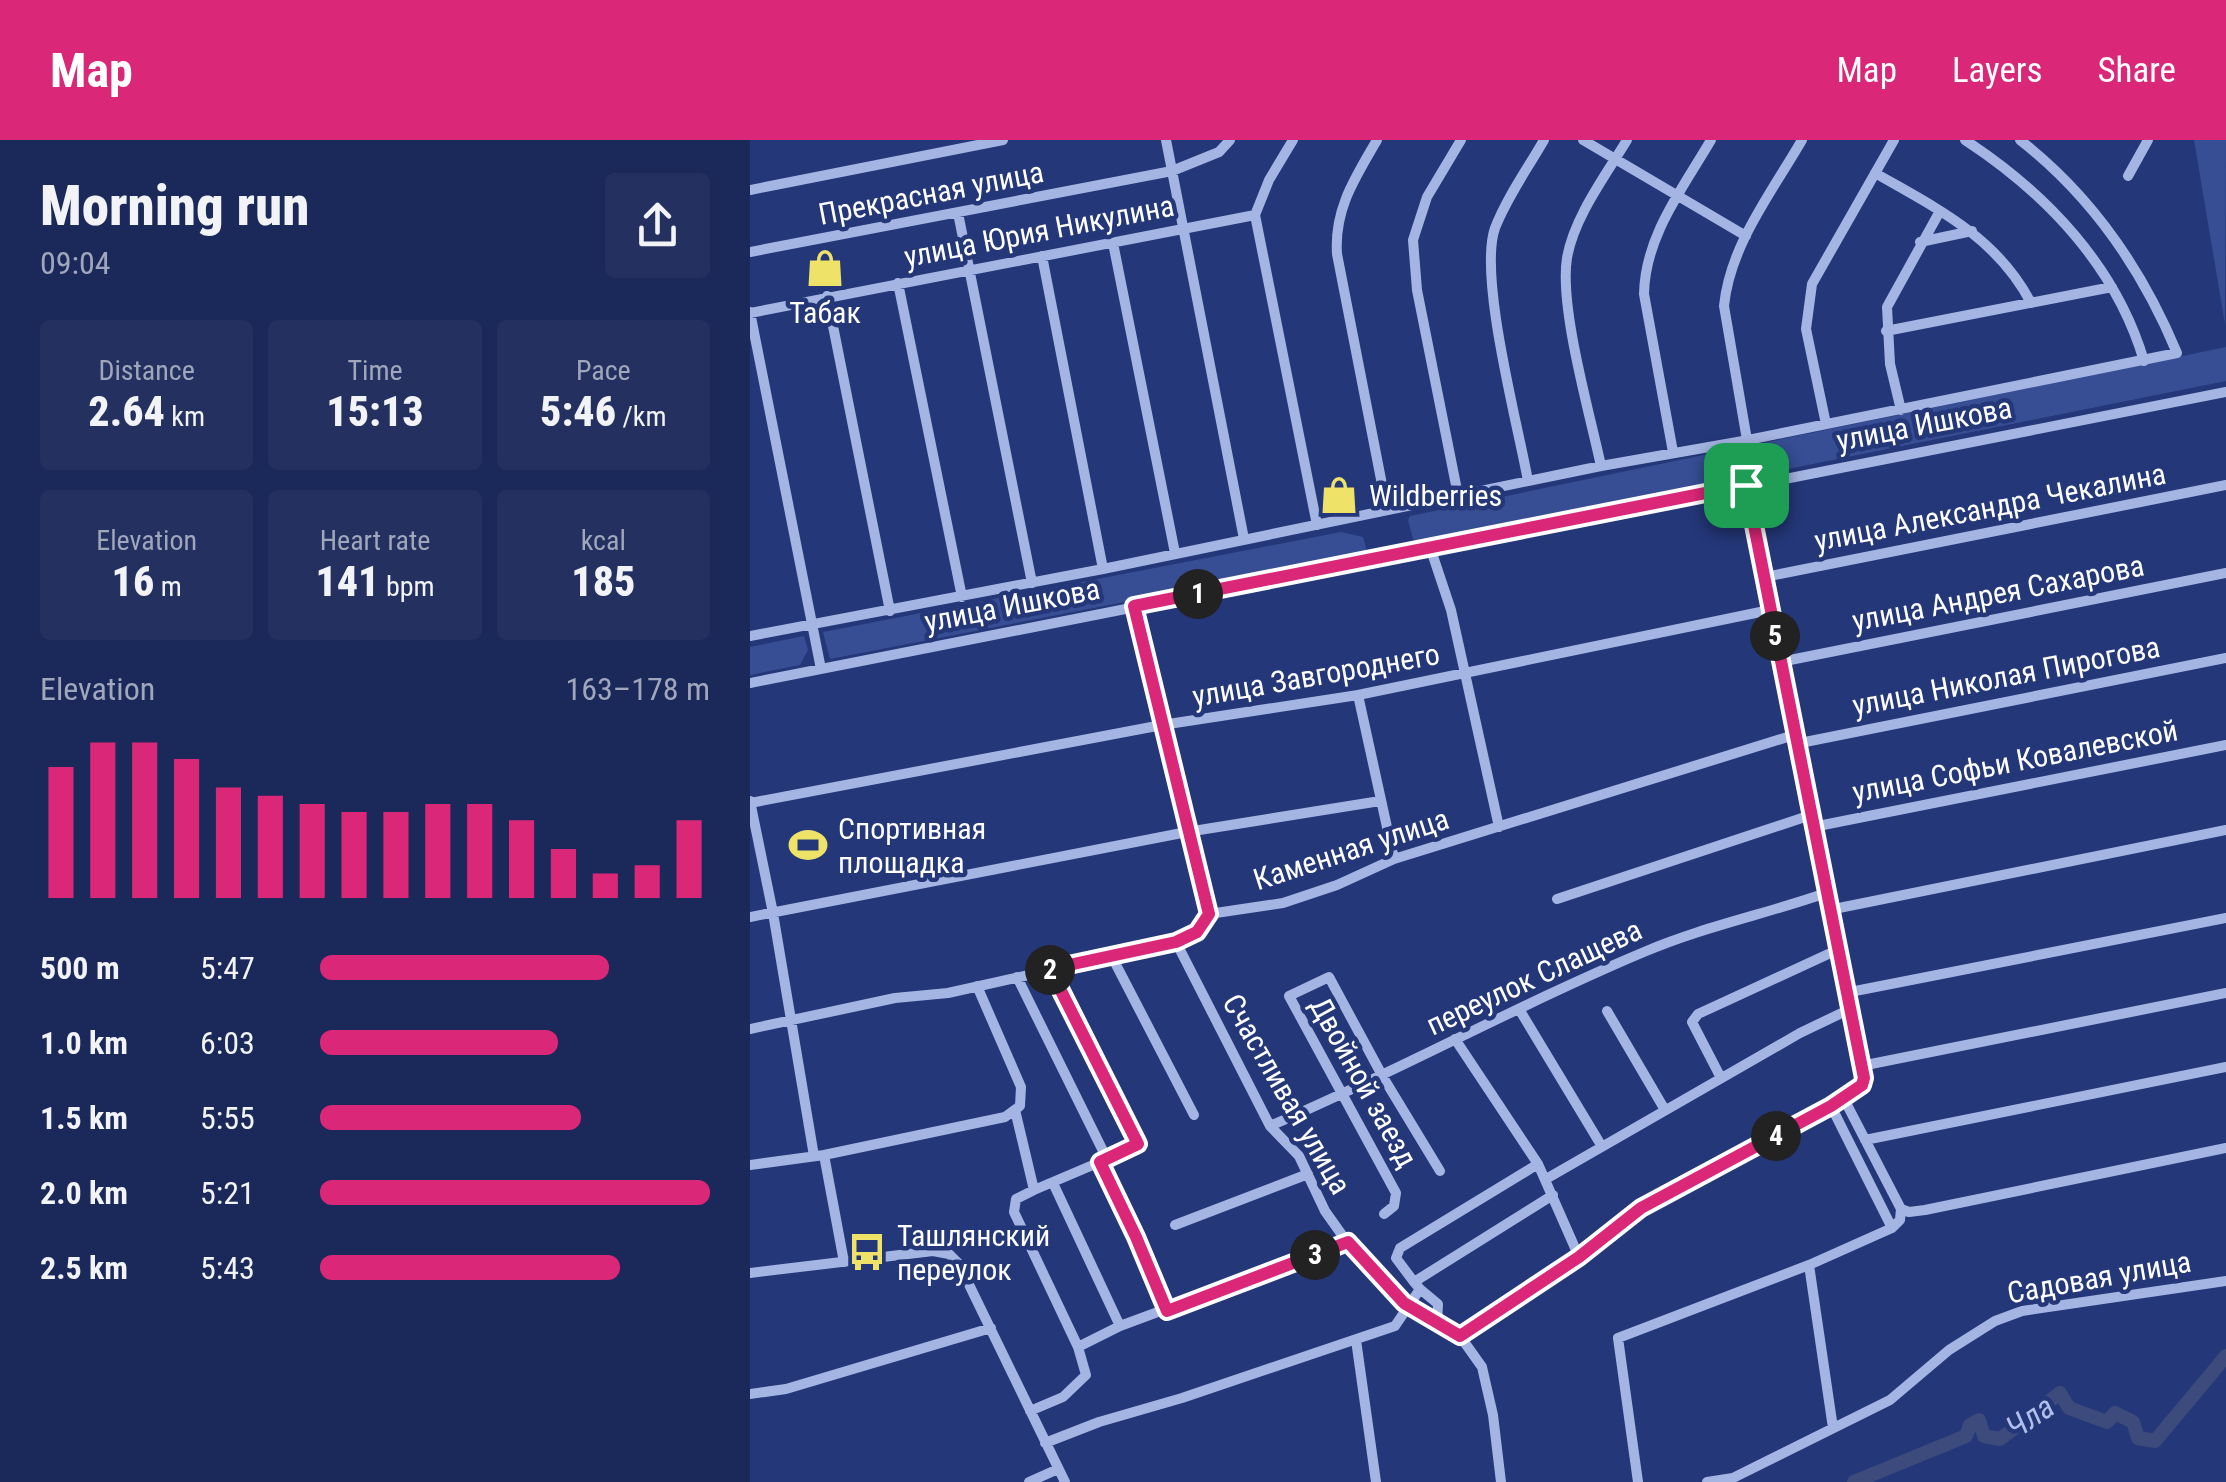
<!DOCTYPE html>
<html lang="en">
<head>
<meta charset="utf-8">
<style>
	body { margin:0; font-family:"Roboto Condensed",sans-serif; background:#243160; color:#f1f3f6; height:100vh; display:flex; flex-direction:column; font-size:38px; white-space:nowrap }
	* { box-sizing:border-box; margin:0 }
	p { font-size:32px; color:#a0a6bb }
	.icon { flex:none; width:55px; height:55px; fill:none; stroke:currentColor; stroke-width:2; stroke-linecap:round; stroke-linejoin:round }
	.map { position:relative; flex:1; overflow:hidden }
	.panel { display:flex; flex-direction:column; background:#1b295a; width:750px }
	.panel>* { flex:none }
	.pin { position:absolute; display:grid; place-items:center; width:85px; height:85px; color:#fff; margin:-42px; border-radius:20px; box-shadow:0 5px 15px #0006 }
	.km { position:absolute; width:50px; height:50px; margin:-25px; border-radius:50%; background:#222; color:#fff; font-size:28px; line-height:50px; text-align:center }
	.round { display:grid; place-items:center; flex:none; width:105px; height:105px; border-radius:10px; background:#243160 }
	.summary { display:flex; align-items:center; justify-content:space-between; height:170px; padding:0 40px }
	h1 { font-size:55px; font-weight:800; line-height:75px }
	.metrics { display:grid; grid-template-columns:repeat(3,1fr); gap:15px; height:170px; padding:10px 40px }
	.metrics div { display:grid; align-content:center; border-radius:10px; background:#243160; text-align:center }
	.metrics b { font-size:42px; font-weight:800 }
	.metrics small { font-size:28px; font-weight:400 }
	.metrics p { font-size:28px }
	.chart { height:280px; padding:20px 40px }
	.chart p { display:flex; justify-content:space-between }
	.chart svg { width:100%; height:180px; margin-top:10px; stroke:#db2777; stroke-width:6 }
	ul { padding:0 40px; list-style:none; font-size:32px }
	li { display:grid; grid-template-columns:160px 120px 1fr; align-items:center; height:75px }
	li i { height:25px; border-radius:12px; background:#db2777 }
	header { display:flex; align-items:center; gap:60px; box-sizing:border-box; height:140px; padding:0 50px; background:#db2777; color:#fff }
	header strong { font-size:48px }
	nav { display:flex; gap:55px; margin-inline-start:auto; font-size:35px }
	main { display:flex; flex:1; min-height:0 }
	.map>svg:first-child { display:block }
</style>
</head>
<body>
<header>
<strong>Map</strong>
<nav><a>Map</a><a>Layers</a><a>Share</a></nav>
</header>
<main>
<section class="panel">
<div class="summary"><div><h1>Morning run</h1><p>09:04</p></div><a class="round"><svg class="icon" aria-label="share" viewBox="0 0 24 24"><path d="M12 15V3M7 8l5-5 5 5M5 13v7h14v-7"/></svg></a></div>
<div class="metrics">
<div><p>Distance</p><b>2.64<small> km</small></b></div>
<div><p>Time</p><b>15:13</b></div>
<div><p>Pace</p><b>5:46<small> /km</small></b></div>
</div>
<div class="metrics">
<div><p>Elevation</p><b>16<small> m</small></b></div>
<div><p>Heart rate</p><b>141<small> bpm</small></b></div>
<div><p>kcal</p><b>185</b></div>
</div>
<div class="chart"><p><span>Elevation</span>163–178 m</p>
<svg viewBox="0 0 160 44" preserveAspectRatio="none"><path d="M5 44V12M15 44V6M25 44V6M35 44V10M45 44V17M55 44V19M65 44V21M75 44V23M85 44V23M95 44V21M105 44V21M115 44V25M125 44V32M135 44V38M145 44V36M155 44V25"/></svg>
</div>
<ul>
<li><b>500 m</b>5:47<i style="width:74%"></i></li>
<li><b>1.0 km</b>6:03<i style="width:61%"></i></li>
<li><b>1.5 km</b>5:55<i style="width:67%"></i></li>
<li><b>2.0 km</b>5:21<i style="width:100%"></i></li>
<li><b>2.5 km</b>5:43<i style="width:77%"></i></li>
</ul>
</section>
<div class="map">
<svg width="1476" height="1342" viewBox="0 0 1476 1342">
	<rect width="100%" height="100%" fill="#243778"/>
	<path fill="#374e95" d="M 1444,0 L 1476,0 L 1475,184 Z
		M 1476,207 L 1476,241 L 1008,335 L 1003,305 Z
		M 973,311 L 982,340 L 672,402 L 663,399 L 658,380 L 660,376 Z
		M 591,392 L 613,397 L 618,415 L 80,519 L 73,492 Z
		M 54,496 L 58,510 L 50,525 L 0,535 L 0,507 Z"/>
	<g fill="none" stroke-linecap="round" stroke-linejoin="round">
		<path stroke="#3c4b7b" stroke-width="14" d="M 1104,1342 L 1216,1296 L 1220,1285 L 1229,1280 L 1234,1296 L 1250,1299 L 1310,1253 L 1319,1268 L 1357,1282 L 1365,1273 L 1383,1282 L 1388,1298 L 1405,1301 L 1476,1216"/>
		<path stroke="#a5b5e3" stroke-width="10" d="M 416,0 L 494,399
			M 627,0 C 605,38 584,69 587,114 L 637,370
			M 833,0 L 996,96
			M 1215,0 C 1296,53 1366,126 1394,221
			M 1125,33 C 1186,68 1247,97 1281,163
			M 1378,36 L 1398,0
			M 0,50 L 253,0
			M 208,73 L 282,443
			M 505,75 L 567,385
			M 1170,102 L 1222,91
			M 363,103 L 425,413
			M 0,112 L 422,31 L 469,12 L 480,0
			M 292,116 L 353,429
			M 148,143 L 212,457
			M 77,156 L 140,471
			M 0,172 L 71,529
			M 0,173 L 505,75 L 519,40 L 543,0
			M 1136,191 L 1362,147
			M 1151,270 L 1140,224 L 1137,167 L 1190,71
			M 1076,284 L 1056,189 L 1062,144 L 1144,0
			M 997,300 L 974,166 C 980,105 1022,52 1052,0
			M 923,312 L 894,154 C 895,96 933,48 961,0
			M 851,326 C 840,274 809,167 817,118 C 824,77 856,35 877,0
			M 778,341 C 768,285 728,136 745,88 C 757,57 778,28 794,0
			M 708,355 L 667,150 L 663,100 L 677,57 L 711,0
			M 680,407 L 701,470 L 749,687
			M 1015,437 L 1476,345
			M 385,466 L 459,774
			M 0,496 L 353,429 L 851,326 L 993,301 L 1427,213 C 1392,129 1342,56 1270,0
			M 1030,522 L 1476,433
			M 0,543 L 1476,252
			M 608,555 L 644,719
			M 1045,604 L 1476,518
			M 0,661 L 23,773 L 64,1016
			M 0,663 L 412,585 L 608,555 L 1020,470
			M 1063,687 L 1476,605
			M 807,759 L 1061,675
			M 1079,770 L 1476,690
			M 0,777 L 437,692 L 630,661
			M 426,802 L 520,986 L 549,1016 L 575,1071 L 597,1102 L 654,1163 L 710,1196 L 732,1227 L 743,1275 L 751,1342
			M 361,815 L 444,975
			M 299,829 L 388,1004 L 357,1019
			M 267,837 L 357,1019 L 284,1050
			M 1095,853 L 1476,778
			M 769,869 L 851,1005
			M 857,871 L 915,970
			M 0,889 L 145,858 L 198,853 L 426,802 L 447,792 L 459,774 L 533,763 L 587,745 L 644,719 L 1044,595
			M 705,899 L 788,1024 L 829,1117
			M 1111,926 L 1476,853
			M 971,938 L 942,882 L 948,874 L 1087,810
			M 1081,966 L 1142,1088
			M 265,970 L 284,1050 L 266,1059 L 264,1072 L 328,1207 L 336,1235 L 313,1257 L 280,1271
			M 520,986 C 647,932 767,865 894,812 C 952,787 1016,774 1076,753
			M 1115,1000 L 1476,927
			M 74,1015 L 94,1122
			M 350,1023 L 386,1097 L 417,1171
			M 788,1024 L 650,1108 L 646,1118 L 664,1142 L 803,1055
			M 0,1025 L 74,1015 L 255,977 L 270,966 L 271,947 L 227,846
			M 796,1039 L 1050,893 L 1098,870
			M 303,1043 L 370,1186
			M 1151,1069 L 1159,1072 L 1175,1070 L 1476,1008
			M 634,1074 L 644,1066 L 646,1053 L 539,856 L 579,837 L 633,937 L 690,1031
			M 425,1085 L 558,1034
			M 1059,1125 L 1083,1288
			M 0,1133 L 183,1111 L 199,1114 L 209,1124 L 315,1342
			M 670,1149 L 688,1164 L 687,1183
			M 710,1196 L 829,1117 L 891,1068 L 1081,966 L 1112,945 L 1112,931 L 995,345 L 993,301
			M 606,1200 L 626,1342
			M 328,1207 L 370,1186 L 597,1102
			M 0,1254 L 36,1249 L 241,1188
			M 295,1303 L 349,1282 L 432,1258 L 645,1186 L 670,1149 L 664,1142
			M 279,1342 L 308,1329
			M 888,1342 L 868,1198 L 1059,1125 L 1142,1088 L 1150,1080 L 1151,1069 L 1094,959
			M 957,1342 L 983,1338 L 1140,1260 L 1199,1210 L 1245,1181 L 1272,1171 L 1476,1141"/>
	</g>
	<g fill="none" stroke-linecap="round" stroke-linejoin="round">
		<g stroke="#fff" stroke-width="20">
			<path id="route" d="M 996,345 L 1114,938 L 1112,945 L 1081,966 L 891,1068 L 829,1117 L 710,1196 L 654,1163 L 598,1102 L 417,1171 L 386,1097 L 350,1022 L 388,1004 L 300,829 L 426,802 L 447,792 L 459,774 L 384,466 Z"/>
		</g>
		<use href="#route" stroke="#db2777" stroke-width="12"/>
	</g>
	<defs>
		<g id="shop-bare" transform="scale(3)"><path d="M-5-2.5h2.3a2.7 3.5 0 0 1 5.4 0H5L5.5 6h-11ZM-1.5-2.5h3a1.5 2.3 0 0 0-3 0Z" fill="#eee269" stroke="#243778" stroke-width="2.5" paint-order="stroke"/></g>
		<g id="stadium-bare" transform="scale(3)"><path d="M0-5a6.5 5 0 1 0 0 10a6.5 5 0 1 0 0-10ZM-3.5-1.8h7v3.6h-7Z" fill="#eee269" stroke="#243778" stroke-width="2.5" paint-order="stroke"/></g>
		<g id="bus-bare" transform="scale(3)"><path d="M-5-6H5V4H4V6H2V4H-2V6H-4V4H-5ZM-3.5-4V0h7V-4ZM-3.5 1.2v1.5H-2V1.2ZM2 1.2v1.5H3.5V1.2Z" fill="#eee269" stroke="#243778" stroke-width="2.5" paint-order="stroke"/></g>
	</defs>
	<g fill-rule="evenodd">
		<use href="#shop-bare" x="75" y="128"/>
		<use href="#shop-bare" x="589" y="355"/>
		<use href="#stadium-bare" x="58" y="705"/>
		<use href="#bus-bare" x="117" y="1112"/>
	</g>
	<g text-anchor="middle" dominant-baseline="central" stroke-width="9" stroke-linejoin="round" paint-order="stroke">
		<g font-size="30" fill="#fff" stroke="#243778">
			<text transform="translate(181 53) rotate(-11)">Прекрасная улица</text>
			<text transform="translate(289 91) rotate(-11)">улица Юрия Никулина</text>
			<text transform="translate(1174 284) rotate(-11)">улица Ишкова</text>
			<text transform="translate(1240 367) rotate(-11)">улица Александра Чекалина</text>
			<text transform="translate(1248 453) rotate(-11)">улица Андрея Сахарова</text>
			<text transform="translate(262 465) rotate(-11)">улица Ишкова</text>
			<text transform="translate(566 535) rotate(-10)">улица Завгороднего</text>
			<text transform="translate(1256 536) rotate(-11)">улица Николая Пирогова</text>
			<text transform="translate(1265 621) rotate(-11)">улица Софьи Ковалевской</text>
			<text transform="translate(601 709) rotate(-18)">Каменная улица</text>
			<text transform="translate(784 837) rotate(-25)">переулок Слащева</text>
			<text transform="translate(614 942) rotate(61)">Двойной заезд</text>
			<text transform="translate(537 954) rotate(60)">Счастливая улица</text>
			<text transform="translate(1349 1137) rotate(-10)">Садовая улица</text>
		</g>
		<g font-size="30" fill="#fff" stroke="#243778" text-anchor="start">
			<text x="75" y="172" text-anchor="middle">Табак</text>
			<text x="619" y="355">Wildberries</text>
			<text x="88" y="688">Спортивная<tspan x="88" dy="34">площадка</tspan></text>
			<text x="147" y="1095">Ташлянский<tspan x="147" dy="34">переулок</tspan></text>
		</g>
		<g font-size="32" font-style="italic" fill="#b0bfeb" stroke="#243778">
			<text transform="translate(1280 1277) rotate(-34)">Чла</text>
		</g>
	</g>
</svg>
<div class="pin" style="left:996px;top:345px;background:#1e9e55"><svg class="icon" aria-label="arrive" viewBox="0 0 24 24"><path d="M6 21V4h12l-3 4 3 4H6"/></svg></div>
<b class="km" style="left:448px;top:454px">1</b>
<b class="km" style="left:300px;top:830px">2</b>
<b class="km" style="left:565px;top:1115px">3</b>
<b class="km" style="left:1026px;top:996px">4</b>
<b class="km" style="left:1025px;top:496px">5</b>
</div>
</main>
</body>
</html>
